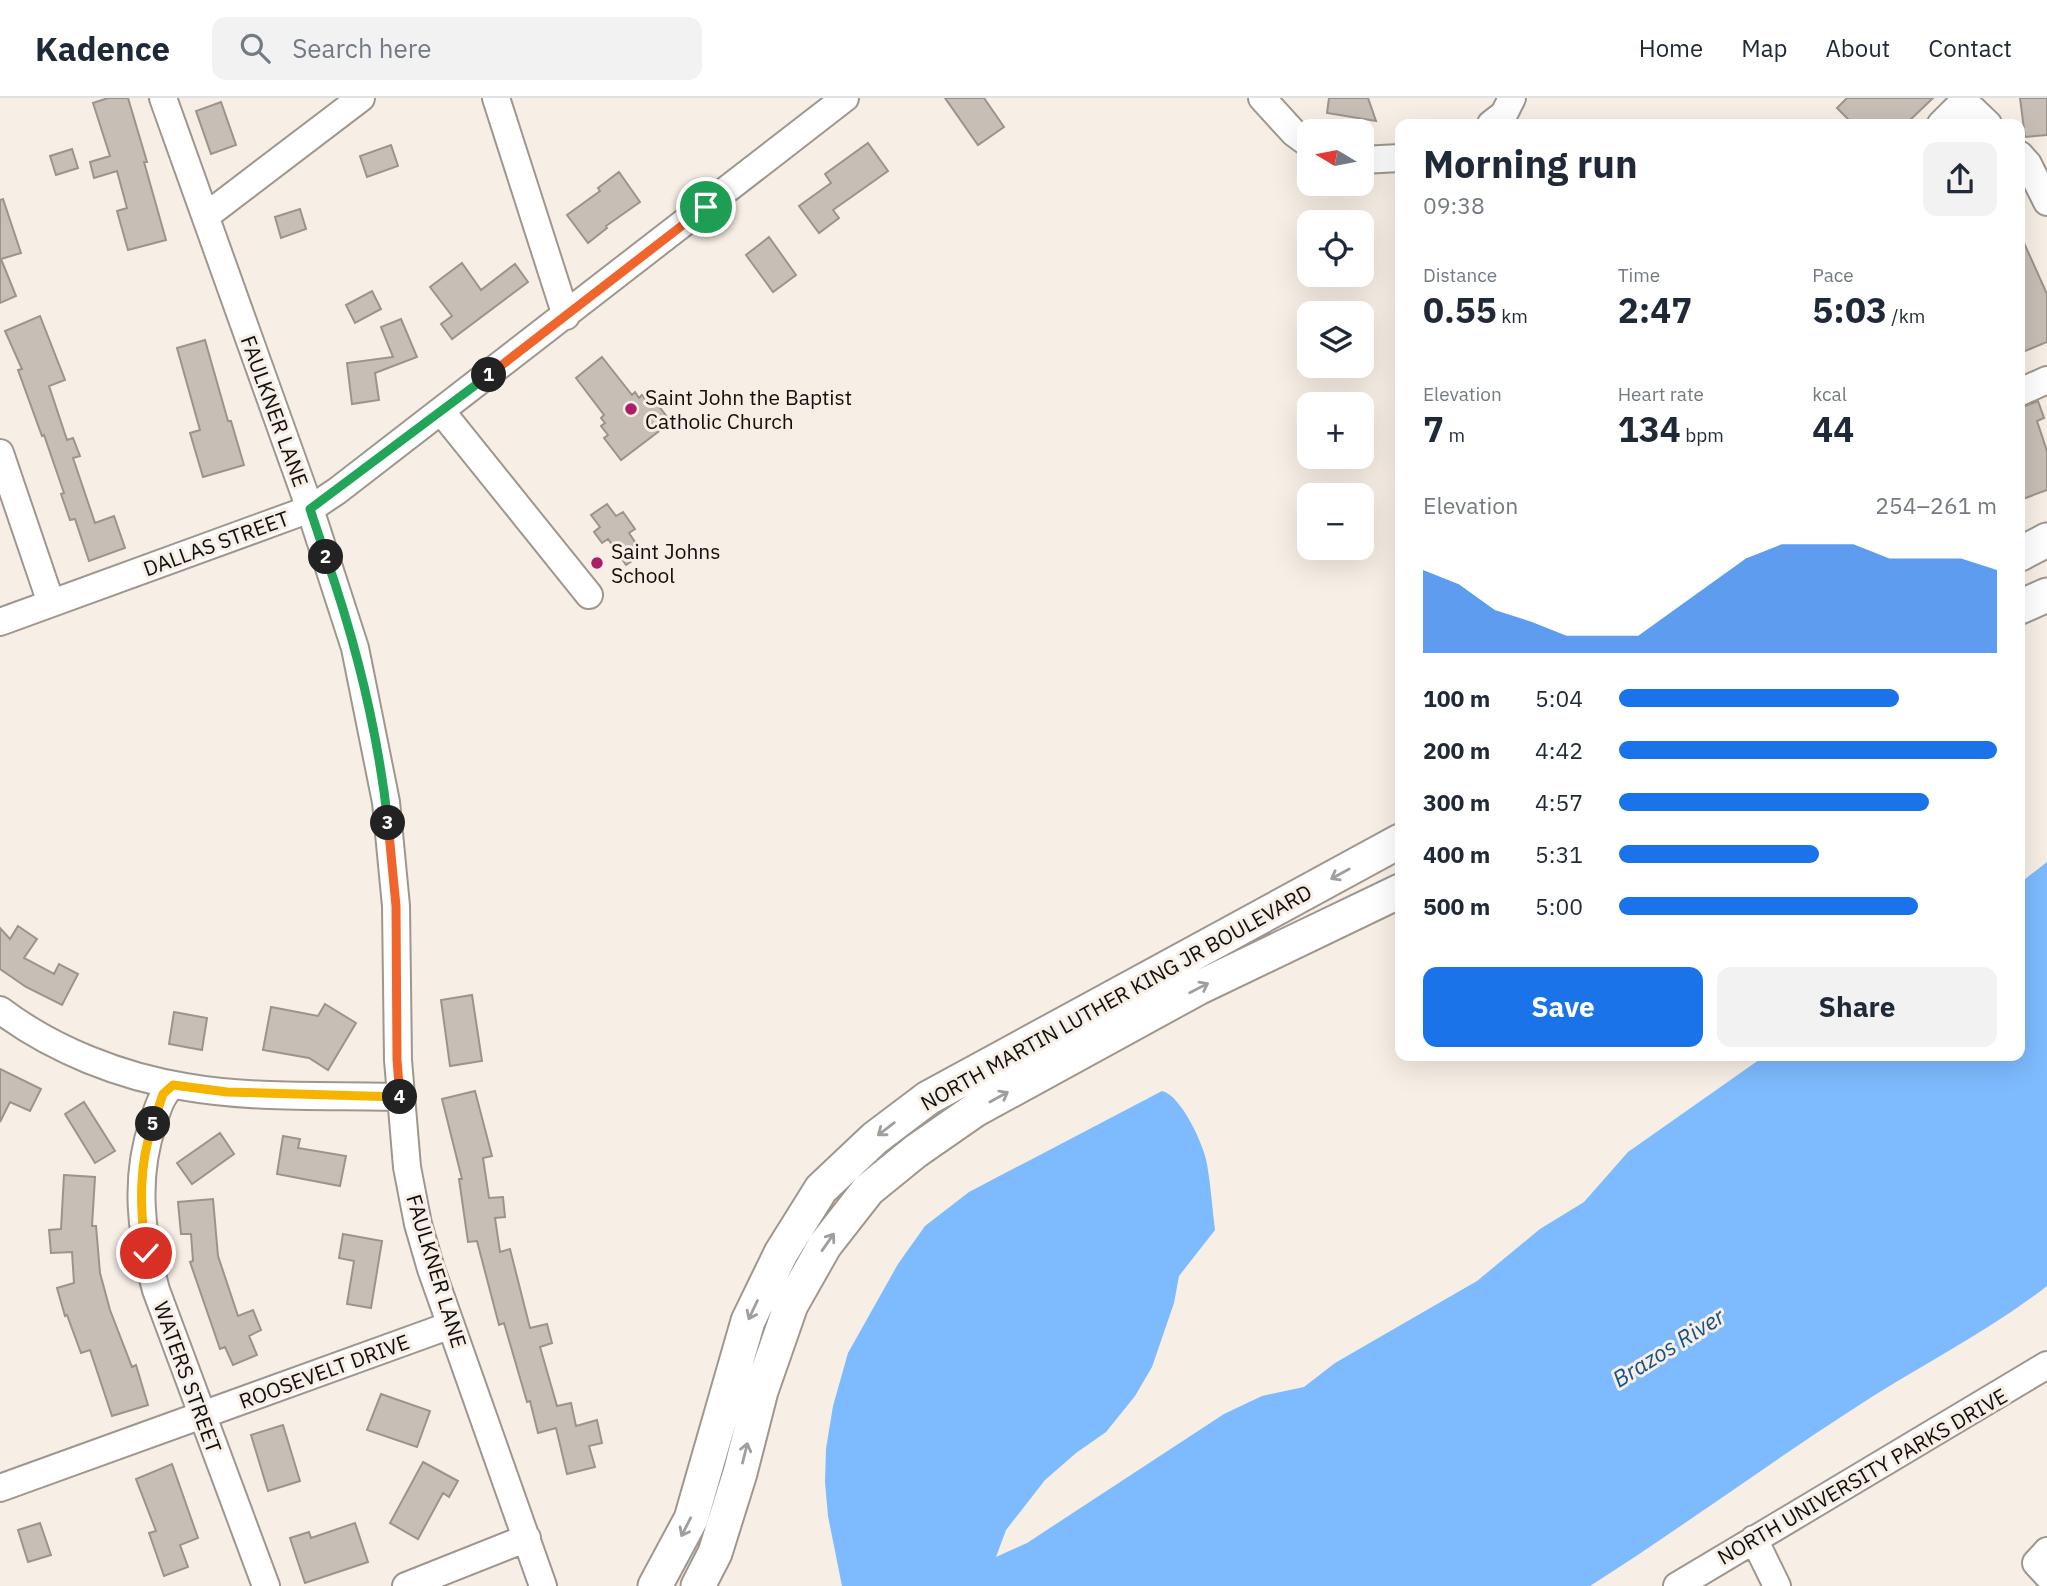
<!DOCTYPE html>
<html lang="en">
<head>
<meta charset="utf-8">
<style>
	body { margin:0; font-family:"IBM Plex Sans",sans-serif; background:#f2f2f3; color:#1f2937; height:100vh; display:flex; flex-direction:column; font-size:26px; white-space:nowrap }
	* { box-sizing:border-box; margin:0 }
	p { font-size:23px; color:#747a83 }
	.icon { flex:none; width:38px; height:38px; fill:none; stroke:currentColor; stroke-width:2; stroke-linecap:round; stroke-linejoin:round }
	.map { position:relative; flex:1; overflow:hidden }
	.drawer { position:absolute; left:1395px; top:21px; width:630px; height:942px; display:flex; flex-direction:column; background:#fff; border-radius:14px; box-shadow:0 7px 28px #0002 }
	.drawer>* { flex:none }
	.needle { width:46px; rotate:280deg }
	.buttons { position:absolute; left:1297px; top:21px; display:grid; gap:14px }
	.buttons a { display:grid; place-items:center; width:77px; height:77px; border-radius:14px; background:#fff; box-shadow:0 7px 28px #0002; font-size:35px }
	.pin { position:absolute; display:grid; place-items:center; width:60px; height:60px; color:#fff; margin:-30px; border:4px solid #fff; border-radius:50%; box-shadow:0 2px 7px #0007 }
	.km { position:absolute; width:35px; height:35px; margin:-18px; border-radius:50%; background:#222; color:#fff; font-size:19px; line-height:35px; text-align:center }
	.round { display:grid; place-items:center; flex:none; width:74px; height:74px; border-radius:14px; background:#f2f2f3 }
	.summary { display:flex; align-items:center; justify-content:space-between; height:119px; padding:0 28px }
	h1 { font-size:38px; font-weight:700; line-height:52px }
	.stats { display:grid; grid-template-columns:repeat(3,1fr); gap:10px; height:119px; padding:7px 28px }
	.stats div { display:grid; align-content:center }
	.stats b { font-size:35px; font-weight:700 }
	.stats small { font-size:19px; font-weight:400 }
	.stats p { font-size:19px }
	.chart { height:196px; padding:14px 28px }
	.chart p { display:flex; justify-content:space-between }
	.chart svg { width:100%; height:126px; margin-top:7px; fill:#1a73e8; opacity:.7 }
	.action { display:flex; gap:14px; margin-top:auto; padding:14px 28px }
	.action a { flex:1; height:80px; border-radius:14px; background:#1a73e8; color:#fff; font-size:28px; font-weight:700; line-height:80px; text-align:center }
	.action a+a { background:#f2f2f3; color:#1f2937 }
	ul { padding:0 28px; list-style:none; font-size:23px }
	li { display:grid; grid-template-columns:112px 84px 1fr; align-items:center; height:52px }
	li i { height:18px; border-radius:9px; background:#1a73e8 }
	header { display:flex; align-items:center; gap:42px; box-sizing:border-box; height:98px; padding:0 35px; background:#fff; border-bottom:2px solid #e0e1e3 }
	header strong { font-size:33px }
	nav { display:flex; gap:38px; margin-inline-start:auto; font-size:24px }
	.search { width:490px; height:63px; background:#f2f2f3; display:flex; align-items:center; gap:18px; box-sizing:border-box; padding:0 24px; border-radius:14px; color:#747a83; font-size:26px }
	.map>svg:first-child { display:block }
</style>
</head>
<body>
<header>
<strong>Kadence</strong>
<div class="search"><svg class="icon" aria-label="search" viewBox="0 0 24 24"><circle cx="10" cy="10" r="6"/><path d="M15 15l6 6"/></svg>Search here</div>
<nav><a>Home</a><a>Map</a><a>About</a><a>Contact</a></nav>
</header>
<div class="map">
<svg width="2047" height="1488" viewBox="0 0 2047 1488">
	<rect width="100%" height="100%" fill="#f7eee5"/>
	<path fill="#7dbafe" d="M 2047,764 L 2047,1188 C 1985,1236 1915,1270 1850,1313 C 1762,1370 1678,1432 1590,1488 L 842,1488 L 828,1418 L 825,1384 L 826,1351 L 833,1308 L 848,1255 L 898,1166 L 925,1128 L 969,1094 L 1162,993 C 1181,997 1204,1047 1207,1066 C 1211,1088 1212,1110 1215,1132 L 1179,1178 L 1174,1205 L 1152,1269 L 1135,1298 L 1106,1334 L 1076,1355 L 1045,1382 L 1006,1432 L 996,1459 L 1027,1445 L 1224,1316 L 1262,1298 L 1304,1289 L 1335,1265 L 1477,1183 L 1540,1131 L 1584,1104 L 1628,1054 L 1766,957 L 2020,957 L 2020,785 Z"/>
	<path fill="#c7bfb6" stroke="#9c948c" stroke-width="2" d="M 108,0 L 128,0 L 147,64 L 144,64 L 166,142 L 128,152 L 117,113 L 127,110 L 117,73 L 94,80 L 90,64 L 110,58 L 93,5 Z
		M 945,0 L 984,0 L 1004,29 L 978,47 Z
		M 1329,0 L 1368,0 L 1376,23 L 1327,15 Z
		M 1847,0 L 1933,0 L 1906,26 L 1853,26 L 1837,10 Z
		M 2020,0 L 2047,0 L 2047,37 L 2025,39 Z
		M 221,4 L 236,47 L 211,56 L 196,13 Z
		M 868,45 L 888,73 L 833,112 L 839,120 L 819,135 L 799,108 L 831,85 L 825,76 Z
		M 391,47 L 398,68 L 367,79 L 360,58 Z
		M 72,51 L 78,70 L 56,77 L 50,58 Z
		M 619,74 L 640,104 L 606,128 L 607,130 L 588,145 L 567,117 L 600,93 L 598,90 Z
		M 3,101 L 21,155 L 1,161 L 16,198 L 0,205 L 0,102 Z
		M 300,111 L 306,131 L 281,140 L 275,119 Z
		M 2020,136 L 2047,196 L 2047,244 L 2020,255 Z
		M 769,139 L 796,177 L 773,194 L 746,157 Z
		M 462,165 L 481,192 L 515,166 L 528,184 L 452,241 L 441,226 L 452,218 L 430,189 Z
		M 372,193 L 381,211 L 355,225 L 346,207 Z
		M 40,218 L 65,282 L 49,288 L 67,342 L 73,340 L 80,358 L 73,360 L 95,425 L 114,418 L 125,450 L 89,463 L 75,421 L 70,422 L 61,396 L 64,395 L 44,337 L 42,338 L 18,272 L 22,271 L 5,233 Z
		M 401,221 L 417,259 L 375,275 L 379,302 L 352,306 L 347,265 L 393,259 L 381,229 Z
		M 205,242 L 228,323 L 231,323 L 244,367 L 203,379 L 190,335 L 200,332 L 177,250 Z
		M 602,259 L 632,297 L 635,294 L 639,300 L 642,297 L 649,306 L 654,302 L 671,324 L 621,362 L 604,340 L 608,337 L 601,328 L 605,325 L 601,320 L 604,317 L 576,280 Z
		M 2038,303 L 2044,320 L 2037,323 L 2047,353 L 2047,392 L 2020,402 L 2020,310 Z
		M 607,406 L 616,418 L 623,414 L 635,431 L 629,435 L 643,456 L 626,467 L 608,441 L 602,445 L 594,434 L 600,429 L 591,417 Z
		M 18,828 L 37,841 L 24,860 L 54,876 L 59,866 L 78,876 L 62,907 L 26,889 L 0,871 L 0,830 L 10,841 Z
		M 472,897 L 482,963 L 450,968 L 441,902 Z
		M 325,906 L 356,925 L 328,972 L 309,960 L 263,952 L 271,909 L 318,918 Z
		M 174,914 L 207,920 L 202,952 L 169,946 Z
		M 0,971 L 41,991 L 30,1013 L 10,1004 L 0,1024 Z
		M 475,993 L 492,1058 L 483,1060 L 489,1100 L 503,1099 L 505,1119 L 495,1120 L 500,1154 L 510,1151 L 530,1230 L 547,1226 L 552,1245 L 540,1249 L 557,1308 L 571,1305 L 576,1328 L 597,1322 L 602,1345 L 589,1348 L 595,1369 L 567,1376 L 556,1330 L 538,1335 L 530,1303 L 527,1304 L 504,1225 L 499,1227 L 477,1143 L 468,1144 L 459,1081 L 462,1081 L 442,1001 Z
		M 84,1004 L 115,1053 L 95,1065 L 65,1016 Z
		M 220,1035 L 234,1056 L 192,1086 L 177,1065 Z
		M 283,1038 L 300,1041 L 298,1050 L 346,1058 L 340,1088 L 277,1076 Z
		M 64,1077 L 95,1079 L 92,1128 L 96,1128 L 100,1175 L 110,1212 L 132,1269 L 136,1267 L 148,1307 L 112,1318 L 90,1252 L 81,1255 L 67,1217 L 65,1218 L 57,1190 L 74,1185 L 72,1154 L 51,1155 L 49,1132 L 61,1131 Z
		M 213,1101 L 218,1158 L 238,1218 L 253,1212 L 261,1232 L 249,1238 L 257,1257 L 233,1267 L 225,1249 L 220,1251 L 190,1164 L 193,1163 L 191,1136 L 181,1136 L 178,1104 Z
		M 343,1136 L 382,1143 L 371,1210 L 347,1206 L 354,1163 L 339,1160 Z
		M 381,1296 L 430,1313 L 417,1349 L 367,1332 Z
		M 283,1327 L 300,1383 L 268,1393 L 251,1337 Z
		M 423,1364 L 458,1383 L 449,1399 L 443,1395 L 418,1441 L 390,1425 Z
		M 172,1366 L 198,1440 L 180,1447 L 188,1469 L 164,1478 L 149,1435 L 156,1433 L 136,1381 Z
		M 40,1425 L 51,1457 L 28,1464 L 18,1432 Z
		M 355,1425 L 368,1464 L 305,1485 L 290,1440 L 309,1434 L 311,1440 Z"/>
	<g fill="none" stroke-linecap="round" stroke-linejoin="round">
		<g stroke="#9f978f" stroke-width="30">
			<path id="minor" d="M 163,0 L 310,411 L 355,550 L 386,704 L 396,808 L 398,962 L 407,1069 L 418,1126 L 431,1171 L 543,1488
				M 496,0 L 566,218
				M 1262,0 L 1294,35 L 1309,46
				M 1964,3 L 1988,26
				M 1491,26 L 1504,16 L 1512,0
				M 1941,26 L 1967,0
				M 2020,57 L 2028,66 L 2047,104
				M 1362,62 L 1400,60
				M 206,118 L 361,0
				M 2020,294 L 2047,282
				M 441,313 L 589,497
				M 0,355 L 51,505
				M 0,524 L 310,411 L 337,393 L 845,0
				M 0,912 C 53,952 122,979 186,989 C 254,1001 331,997 400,999
				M 173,987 C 161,997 158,1010 153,1025 C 134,1080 141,1136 156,1192 L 266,1488
				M 0,1390 L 451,1227
				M 1754,1441 L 1777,1488
				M 2047,1453 L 2036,1465 L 2047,1477
				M 406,1488 L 527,1440
				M 1677,1488 L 2047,1267"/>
		</g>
		<g stroke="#9f978f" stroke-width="37">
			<path id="major" d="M 2020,456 L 2047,442
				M 2020,509 L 2047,497
				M 655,1488 L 691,1421 L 748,1223 L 781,1155 L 821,1091 L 875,1040 L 928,1000 L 1400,743
				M 698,1488 L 715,1455 L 740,1375 L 761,1293 L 791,1207 L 825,1147 L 868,1092 L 916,1053 L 975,1012 L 1198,890 L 1400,793"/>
		</g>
		<use href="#minor" stroke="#fff" stroke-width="26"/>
		<use href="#major" stroke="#fff" stroke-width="33"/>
	</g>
	<defs><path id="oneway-shaft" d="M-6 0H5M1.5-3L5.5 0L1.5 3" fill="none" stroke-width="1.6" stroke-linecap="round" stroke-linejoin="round" transform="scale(1.75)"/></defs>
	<g stroke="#a09f9e">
		<use href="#oneway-shaft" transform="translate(1340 776) rotate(151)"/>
		<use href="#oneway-shaft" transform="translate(1199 890) rotate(-27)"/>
		<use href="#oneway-shaft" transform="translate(999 999) rotate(-29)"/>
		<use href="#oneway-shaft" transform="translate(886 1031) rotate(143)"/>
		<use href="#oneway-shaft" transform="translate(828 1144) rotate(-55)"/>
		<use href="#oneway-shaft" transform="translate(753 1212) rotate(115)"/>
		<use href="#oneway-shaft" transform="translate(745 1355) rotate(-76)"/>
		<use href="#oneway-shaft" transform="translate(686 1429) rotate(117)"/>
	</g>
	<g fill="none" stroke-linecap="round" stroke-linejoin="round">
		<g stroke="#fff" stroke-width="14">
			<path id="split-1" d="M 489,277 L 706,109"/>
		</g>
		<g stroke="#fff" stroke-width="14">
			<path id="split-2" d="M 326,459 L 310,411 L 489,277"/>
		</g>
		<g stroke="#fff" stroke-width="14">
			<path id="split-3" d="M 326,459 C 356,545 378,635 388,725"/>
		</g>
		<g stroke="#fff" stroke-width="14">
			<path id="split-4" d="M 388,725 L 396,808 L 397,962 L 400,999"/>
		</g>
		<g stroke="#fff" stroke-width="14">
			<path id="split-5" d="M 153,1026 L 163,996 L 173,987 L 227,994 L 400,999"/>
		</g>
		<g stroke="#fff" stroke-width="14">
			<path id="split-6" d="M 146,1155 C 140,1112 138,1068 153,1026"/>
		</g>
		<use href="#split-1" stroke="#f0652b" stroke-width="9"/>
		<use href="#split-2" stroke="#22a559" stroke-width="9"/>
		<use href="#split-3" stroke="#22a559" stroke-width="9"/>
		<use href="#split-4" stroke="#f0652b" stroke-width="9"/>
		<use href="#split-5" stroke="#f5b400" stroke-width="9"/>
		<use href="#split-6" stroke="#f5b400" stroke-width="9"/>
	</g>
	<g fill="#a81f65" stroke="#f7eee5" stroke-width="2.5">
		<circle cx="631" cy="311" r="7"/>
		<circle cx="597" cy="465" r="7"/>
	</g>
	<g text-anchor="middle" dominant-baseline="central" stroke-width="6" stroke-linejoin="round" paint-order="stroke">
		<g font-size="21" fill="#120f0c" stroke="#f7eee5" text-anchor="start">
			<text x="645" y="299">Saint John the Baptist<tspan x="645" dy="24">Catholic Church</tspan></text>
			<text x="611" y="453">Saint Johns<tspan x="611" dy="24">School</tspan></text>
		</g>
		<g font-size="21" fill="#120f0c" stroke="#f7eee5">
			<text transform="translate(275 313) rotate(70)">FAULKNER LANE</text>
			<text transform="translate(216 445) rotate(-20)">DALLAS STREET</text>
			<text transform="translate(1116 899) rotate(-29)">NORTH MARTIN LUTHER KING JR BOULEVARD</text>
			<text transform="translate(437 1173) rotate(73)">FAULKNER LANE</text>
			<text transform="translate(324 1273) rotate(-20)">ROOSEVELT DRIVE</text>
			<text transform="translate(188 1279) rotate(70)">WATERS STREET</text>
			<text transform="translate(1862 1378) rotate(-30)">NORTH UNIVERSITY PARKS DRIVE</text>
		</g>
		<g font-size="23" font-style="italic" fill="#11518d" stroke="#f7eee5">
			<text transform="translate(1668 1249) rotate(-32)">Brazos River</text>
		</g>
	</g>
</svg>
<div class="buttons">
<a><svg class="needle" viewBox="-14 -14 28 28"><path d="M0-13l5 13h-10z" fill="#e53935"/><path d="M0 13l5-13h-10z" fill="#747a83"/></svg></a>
<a><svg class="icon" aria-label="locate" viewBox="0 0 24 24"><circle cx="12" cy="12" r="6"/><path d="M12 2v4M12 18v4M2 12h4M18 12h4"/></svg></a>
<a><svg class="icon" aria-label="layers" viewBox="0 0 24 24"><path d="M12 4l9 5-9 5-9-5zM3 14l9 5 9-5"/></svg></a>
<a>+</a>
<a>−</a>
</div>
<div class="pin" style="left:706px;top:109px;background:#1e9e55"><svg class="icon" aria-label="arrive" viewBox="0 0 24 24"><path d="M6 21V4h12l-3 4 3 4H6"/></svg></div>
<div class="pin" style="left:146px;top:1155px;background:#d93025"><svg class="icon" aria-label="check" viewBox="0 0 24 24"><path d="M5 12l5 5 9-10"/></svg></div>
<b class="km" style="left:489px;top:277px">1</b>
<b class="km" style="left:326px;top:459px">2</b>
<b class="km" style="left:388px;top:725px">3</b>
<b class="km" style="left:400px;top:999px">4</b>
<b class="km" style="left:153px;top:1026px">5</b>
<section class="drawer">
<div class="summary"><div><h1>Morning run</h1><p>09:38</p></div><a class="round"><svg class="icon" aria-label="share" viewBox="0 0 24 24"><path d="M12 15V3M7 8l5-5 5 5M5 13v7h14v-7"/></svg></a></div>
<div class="stats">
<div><p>Distance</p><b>0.55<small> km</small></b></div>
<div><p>Time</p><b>2:47</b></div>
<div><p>Pace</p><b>5:03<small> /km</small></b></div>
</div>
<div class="stats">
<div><p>Elevation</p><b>7<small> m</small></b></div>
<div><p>Heart rate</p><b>134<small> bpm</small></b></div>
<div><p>kcal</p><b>44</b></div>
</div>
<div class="chart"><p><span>Elevation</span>254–261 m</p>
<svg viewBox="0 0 160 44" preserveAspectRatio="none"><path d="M0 44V15L10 20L20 29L30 33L40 38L50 38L60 38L70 29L80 20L90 11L100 6L110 6L120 6L130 11L140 11L150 11L160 15V44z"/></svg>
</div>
<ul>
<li><b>100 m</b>5:04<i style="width:74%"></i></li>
<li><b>200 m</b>4:42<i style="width:100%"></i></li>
<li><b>300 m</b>4:57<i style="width:82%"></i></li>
<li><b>400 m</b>5:31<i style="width:53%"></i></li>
<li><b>500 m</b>5:00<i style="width:79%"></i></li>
</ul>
<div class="action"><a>Save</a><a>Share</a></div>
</section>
</div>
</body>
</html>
